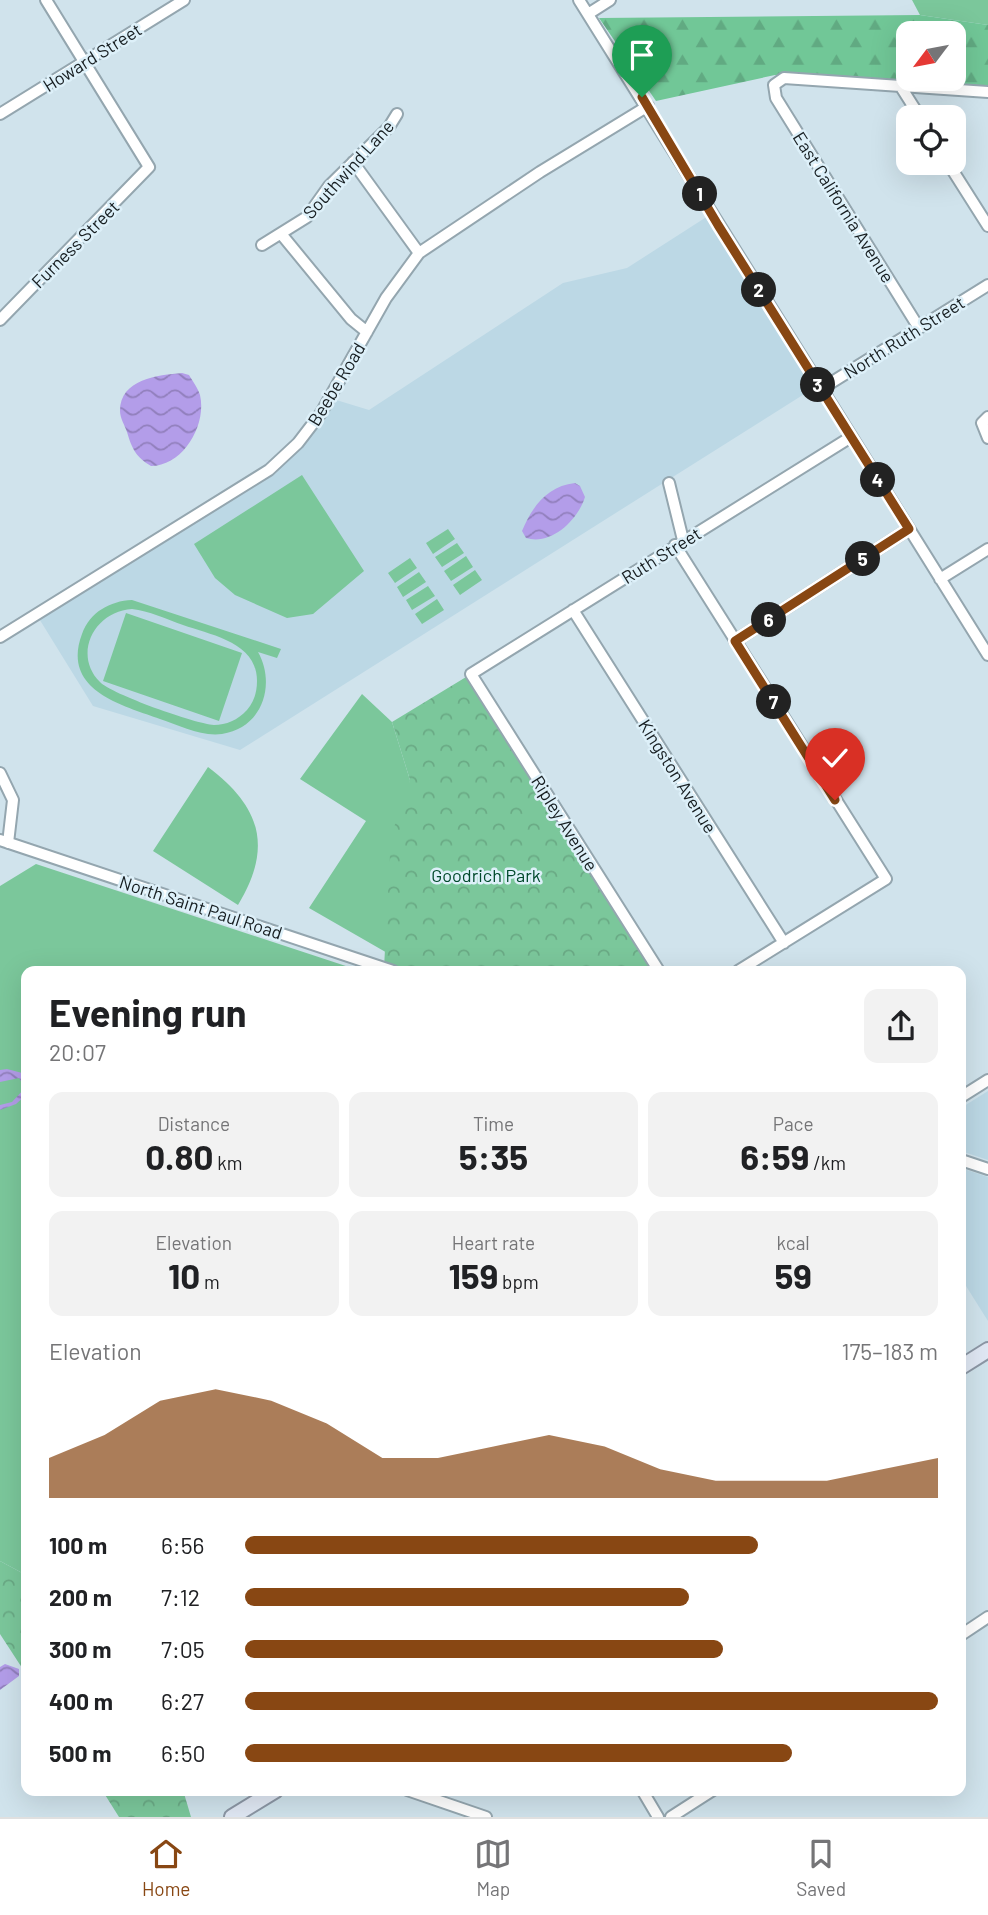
<!DOCTYPE html>
<html lang="en">
<head>
<meta charset="utf-8">
<style>
	body { margin:0; font-family:Barlow,sans-serif; background:#f2f2f2; color:#202124; height:100vh; display:flex; flex-direction:column; font-size:26px; white-space:nowrap }
	* { box-sizing:border-box; margin:0 }
	p { font-size:23px; color:#757577 }
	.icon { flex:none; width:38px; height:38px; fill:none; stroke:currentColor; stroke-width:2; stroke-linecap:round; stroke-linejoin:round }
	.map { position:relative; flex:1; overflow:hidden }
	.sheet { position:absolute; left:21px; top:966px; width:945px; height:830px; display:flex; flex-direction:column; background:#fff; border-radius:14px; box-shadow:0 7px 28px #0002 }
	.sheet>* { flex:none }
	.needle { width:46px; rotate:238deg }
	.tools { position:absolute; left:896px; top:21px; display:grid; gap:14px }
	.tools a { display:grid; place-items:center; width:70px; height:70px; border-radius:14px; background:#fff; box-shadow:0 7px 28px #0002; font-size:35px }
	.pin { position:absolute; display:grid; place-items:center; width:60px; height:60px; color:#fff; margin:-72px -30px; border-radius:50% 50% 50% 0; rotate:-45deg; box-shadow:0 0 7px #0007 }
	.pin .icon { rotate:45deg }
	.km { position:absolute; width:35px; height:35px; margin:-18px; border-radius:50%; background:#222; color:#fff; font-size:19px; line-height:35px; text-align:center }
	.round { display:grid; place-items:center; flex:none; width:74px; height:74px; border-radius:14px; background:#f2f2f2 }
	.summary { display:flex; align-items:center; justify-content:space-between; height:119px; padding:0 28px }
	h1 { font-size:38px; font-weight:700; line-height:52px }
	.figures { display:grid; grid-template-columns:repeat(3,1fr); gap:10px; height:119px; padding:7px 28px }
	.figures div { display:grid; align-content:center; border-radius:14px; background:#f2f2f2; text-align:center }
	.figures b { font-size:35px; font-weight:700 }
	.figures small { font-size:19px; font-weight:400 }
	.figures p { font-size:19px }
	.chart { height:196px; padding:14px 28px }
	.chart p { display:flex; justify-content:space-between }
	.chart svg { width:100%; height:126px; margin-top:7px; fill:#884713; opacity:.7 }
	ul { padding:0 28px; list-style:none; font-size:23px }
	li { display:grid; grid-template-columns:112px 84px 1fr; align-items:center; height:52px }
	li i { height:18px; border-radius:9px; background:#884713 }
	.tab-bar { display:flex; justify-content:space-around; align-items:center; height:98px; border-top:2px solid #e0e0e0; background:#fff; font-size:19px; color:#757577 }
	.tab-bar a { display:grid; justify-items:center; gap:4px }
	.tab-bar .on { color:#884713 }
	.map>svg:first-child { display:block }
</style>
</head>
<body>
<div class="map">
<svg width="988" height="1817" viewBox="0 0 988 1817">
	<defs>
		<pattern id="forest-firs" width="22" height="20" patternUnits="userSpaceOnUse" patternTransform="scale(1.75)"><rect width="22" height="20" fill="#71c797"/><path d="M5 1l3.5 6h-7zM16 11l3.5 6h-7z" fill="#61aa82"/></pattern>
		<pattern id="park-crowns" width="20" height="18" patternUnits="userSpaceOnUse" patternTransform="scale(1.75)"><rect width="20" height="18" fill="#7bc79b"/><path d="M2 6a3 3 0 1 1 6 0M12 15a3 3 0 1 1 6 0" fill="none" stroke="#6aaa85"/></pattern>
		<pattern id="water-waves" width="16" height="10" patternUnits="userSpaceOnUse" patternTransform="scale(1.75)"><rect width="16" height="10" fill="#b39de9"/><path d="M0 5q4-4 8 0t8 0" fill="none" stroke="#917fbc"/></pattern>
	</defs>
	<rect width="100%" height="100%" fill="#d0e3ec"/>
	<path fill="#bcd8e5" d="M 708,216 L 817,386 L 240,750 L 93,706 L 38,617 L 273,471 L 333,399 L 369,410 L 563,283 L 627,268 Z
		M 988,1091 L 988,1160 L 961,1151 L 961,1108 Z
		M 961,1168 L 988,1177 L 988,1321 L 961,1278 Z"/>
	<path fill="#7bc79b" fill-rule="evenodd" d="M 912,0 L 988,0 L 988,25 L 920,15 Z
		M 302,475 L 364,571 L 313,614 L 287,618 L 235,595 L 215,578 L 194,544 Z
		M 448,529 L 455,539 L 433,554 L 426,543 Z
		M 457,543 L 464,553 L 442,567 L 435,557 Z
		M 466,556 L 473,567 L 451,581 L 444,571 Z
		M 410,558 L 417,568 L 395,583 L 388,573 Z
		M 475,570 L 482,580 L 460,595 L 453,585 Z
		M 419,572 L 426,582 L 403,597 L 397,587 Z
		M 428,586 L 435,596 L 412,610 L 406,600 Z
		M 437,599 L 444,610 L 422,624 L 415,614 Z
		M 132,600 L 281,649 L 277,658 L 258,652 C 276,684 263,728 222,734 C 201,737 179,725 160,719 C 121,705 61,690 82,634 C 90,612 110,601 132,600 ZM 132,609 C 149,611 166,619 183,625 C 211,635 257,642 257,681 C 257,692 254,702 247,710 C 238,720 226,725 214,725 C 196,724 111,694 100,682 C 72,654 95,611 132,609 Z
		M 126,613 L 242,653 L 219,721 L 103,681 Z
		M 362,694 L 392,722 L 410,780 L 396,958 L 309,908 L 366,821 L 300,779 Z
		M 208,767 C 261,807 273,847 238,905 L 153,851 Z
		M 36,864 L 361,971 L 26,971 L 26,1575 L 0,1561 L 0,886 Z"/>
	<path fill="url(#forest-firs)" fill-rule="evenodd" d="M 920,15 L 988,25 L 988,93 L 775,75 L 656,101 L 599,18 ZM 908,33 L 954,33 L 954,79 L 908,79 Z"/>
	<path fill="url(#park-crowns)" d="M 471,674 L 659,971 L 393,971 L 384,968 L 391,836 L 410,780 L 392,722 Z
		M 0,1561 L 26,1575 L 26,1674 L 0,1634 Z
		M 102,1790 L 183,1790 L 191,1817 L 119,1817 Z"/>
	<path fill="url(#water-waves)" d="M 182,373 L 189,375 C 193,382 198,388 200,395 C 207,425 183,466 151,466 C 136,457 132,449 127,432 C 125,426 120,418 120,411 C 120,379 158,375 182,373 Z
		M 575,483 L 580,486 L 585,497 C 578,520 551,546 526,538 L 522,531 C 532,507 547,486 575,483 Z
		M 7,1069 L 26,1074 L 26,1095 L 16,1104 L 0,1110 L 0,1105 L 12,1102 L 25,1088 L 19,1078 L 0,1082 L 0,1070 Z
		M 5,1664 L 19,1669 L 19,1676 L 0,1690 L 0,1667 Z"/>
	<g fill="none" stroke-linecap="round" stroke-linejoin="round">
		<g stroke="#94a6af" stroke-width="14">
			<path id="minor" d="M 579,0 L 988,655
				M 588,14 L 610,0
				M 901,87 L 920,117
				M 0,114 L 184,0
				M 353,162 L 419,253
				M 948,163 L 988,226
				M 282,235 L 351,319 L 367,332
				M 262,245 L 307,217 L 329,186 L 389,127 L 397,114
				M 0,320 L 149,167 L 46,0
				M 919,328 L 776,98 L 774,85 L 784,78 L 988,92
				M 821,389 L 988,285
				M 988,417 L 982,423 L 988,438
				M 669,483 L 683,540
				M 675,545 L 886,879 L 738,971
				M 940,579 L 988,549
				M 573,610 L 784,943
				M 0,637 L 269,470 L 298,443 L 321,413 L 386,298 L 419,253 L 540,172 L 648,106
				M 735,641 L 909,529
				M 0,773 L 13,800 L 8,843
				M 0,840 L 393,971
				M 659,971 L 471,674 L 851,437
				M 961,1097 L 988,1080
				M 961,1160 L 988,1169
				M 961,1635 L 988,1617
				M 407,1790 L 486,1817
				M 642,1790 L 658,1817
				M 671,1817 L 713,1790"/>
		</g>
		<g stroke="#8c97a5" stroke-width="18">
			<path id="major" d="M 961,1367 L 988,1350
				M 232,1817 L 276,1790"/>
		</g>
		<use href="#minor" stroke="#fff" stroke-width="10"/>
		<use href="#major" stroke="#e0e8f4" stroke-width="14"/>
	</g>
	<g fill="none" stroke-linecap="round" stroke-linejoin="round">
		<g stroke="#fff" stroke-width="14">
			<path id="route" d="M 642,97 L 718,225 L 909,529 L 735,641 L 835,800"/>
		</g>
		<use href="#route" stroke="#884713" stroke-width="9"/>
	</g>
	<g text-anchor="middle" dominant-baseline="central" stroke-width="5" stroke-linejoin="round" paint-order="stroke">
		<g font-size="18" fill="#161d20" stroke="#ddf0f9">
			<text transform="translate(92 57) rotate(-32)">Howard Street</text>
			<text transform="translate(348 169) rotate(-48)">Southwind Lane</text>
			<text transform="translate(844 207) rotate(58)">East California Avenue</text>
			<text transform="translate(75 244) rotate(-45)">Furness Street</text>
			<text transform="translate(904 337) rotate(-32)">North Ruth Street</text>
			<text transform="translate(336 384) rotate(-59)">Beebe Road</text>
			<text transform="translate(661 555) rotate(-32)">Ruth Street</text>
			<text transform="translate(678 776) rotate(58)">Kingston Avenue</text>
			<text transform="translate(565 823) rotate(58)">Ripley Avenue</text>
			<text transform="translate(201 907) rotate(18)">North Saint Paul Road</text>
		</g>
		<g font-size="18" fill="#00492b" stroke="#ddf0f9">
			<text x="486" y="875">Goodrich Park</text>
		</g>
	</g>
</svg>
<div class="tools">
<a><svg class="needle" viewBox="-14 -14 28 28"><path d="M0-13l5 13h-10z" fill="#e53935"/><path d="M0 13l5-13h-10z" fill="#757577"/></svg></a>
<a><svg class="icon" aria-label="locate" viewBox="0 0 24 24"><circle cx="12" cy="12" r="6"/><path d="M12 2v4M12 18v4M2 12h4M18 12h4"/></svg></a>
</div>
<div class="pin" style="left:642px;top:97px;background:#1e9e55"><svg class="icon" aria-label="arrive" viewBox="0 0 24 24"><path d="M6 21V4h12l-3 4 3 4H6"/></svg></div>
<div class="pin" style="left:835px;top:800px;background:#d93025"><svg class="icon" aria-label="check" viewBox="0 0 24 24"><path d="M5 12l5 5 9-10"/></svg></div>
<b class="km" style="left:700px;top:194px">1</b>
<b class="km" style="left:759px;top:290px">2</b>
<b class="km" style="left:818px;top:385px">3</b>
<b class="km" style="left:878px;top:480px">4</b>
<b class="km" style="left:863px;top:559px">5</b>
<b class="km" style="left:769px;top:620px">6</b>
<b class="km" style="left:774px;top:702px">7</b>
<section class="sheet">
<div class="summary"><div><h1>Evening run</h1><p>20:07</p></div><a class="round"><svg class="icon" aria-label="share" viewBox="0 0 24 24"><path d="M12 15V3M7 8l5-5 5 5M5 13v7h14v-7"/></svg></a></div>
<div class="figures">
<div><p>Distance</p><b>0.80<small> km</small></b></div>
<div><p>Time</p><b>5:35</b></div>
<div><p>Pace</p><b>6:59<small> /km</small></b></div>
</div>
<div class="figures">
<div><p>Elevation</p><b>10<small> m</small></b></div>
<div><p>Heart rate</p><b>159<small> bpm</small></b></div>
<div><p>kcal</p><b>59</b></div>
</div>
<div class="chart"><p><span>Elevation</span>175–183 m</p>
<svg viewBox="0 0 160 44" preserveAspectRatio="none"><path d="M0 44V30L10 22L20 10L30 6L40 10L50 18L60 30L70 30L80 26L90 22L100 26L110 34L120 38L130 38L140 38L150 34L160 30V44z"/></svg>
</div>
<ul>
<li><b>100 m</b>6:56<i style="width:74%"></i></li>
<li><b>200 m</b>7:12<i style="width:64%"></i></li>
<li><b>300 m</b>7:05<i style="width:69%"></i></li>
<li><b>400 m</b>6:27<i style="width:100%"></i></li>
<li><b>500 m</b>6:50<i style="width:79%"></i></li>
</ul>
</section>
</div>
<nav class="tab-bar">
<a class="on"><svg class="icon" aria-label="home" viewBox="0 0 24 24"><path d="M3 11l9-7 9 7M6 9v11h12V9"/></svg>Home</a>
<a><svg class="icon" aria-label="map" viewBox="0 0 24 24"><path d="M3 6l6-2 6 2 6-2v14l-6 2-6-2-6 2zM9 4v14M15 6v14"/></svg>Map</a>
<a><svg class="icon" aria-label="saved" viewBox="0 0 24 24"><path d="M7 4h10v16l-5-4-5 4z"/></svg>Saved</a>
</nav>
</body>
</html>
